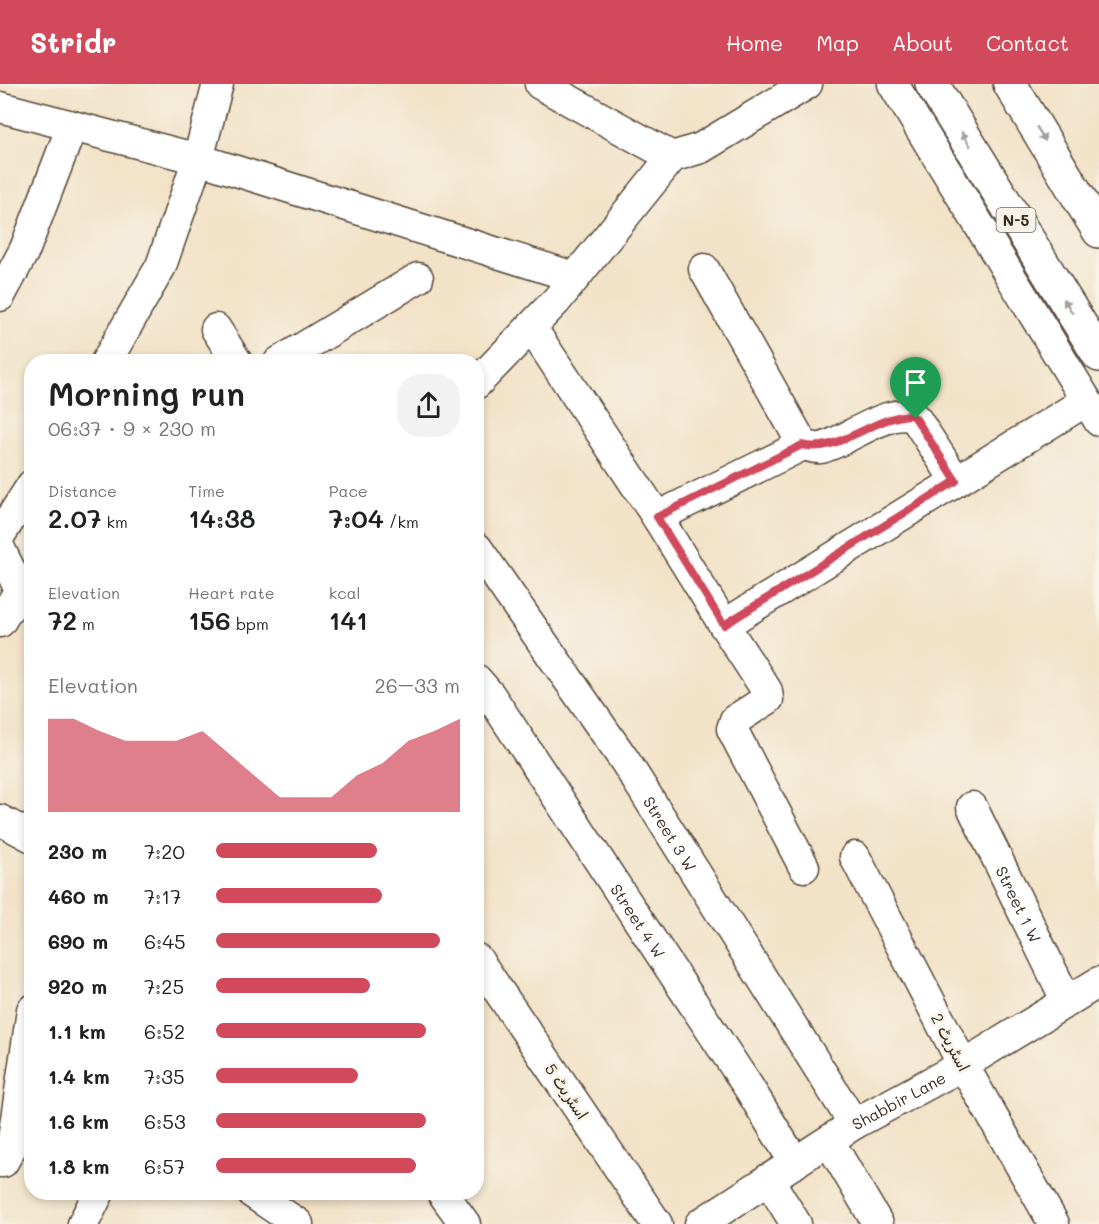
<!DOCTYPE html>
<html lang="en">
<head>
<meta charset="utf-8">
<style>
	body { margin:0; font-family:Mali,"Playpen Sans Arabic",sans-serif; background:#f2f2f2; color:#202124; height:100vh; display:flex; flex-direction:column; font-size:22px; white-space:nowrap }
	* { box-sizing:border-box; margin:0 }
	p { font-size:20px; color:#757577 }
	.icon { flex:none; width:33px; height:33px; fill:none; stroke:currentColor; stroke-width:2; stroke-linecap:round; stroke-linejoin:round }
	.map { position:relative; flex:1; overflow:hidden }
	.drawer { position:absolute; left:24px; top:270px; width:460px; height:846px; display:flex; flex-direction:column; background:#fff; border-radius:24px; box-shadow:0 3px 9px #0003 }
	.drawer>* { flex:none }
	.pin { position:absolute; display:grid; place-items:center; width:51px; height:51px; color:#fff; margin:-62px -26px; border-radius:50% 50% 50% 0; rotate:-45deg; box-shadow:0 0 6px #0007 }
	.pin .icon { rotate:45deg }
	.round { display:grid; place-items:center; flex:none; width:63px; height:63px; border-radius:24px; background:#f2f2f2 }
	.overview { display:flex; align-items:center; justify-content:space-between; height:102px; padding:0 24px }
	h1 { font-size:33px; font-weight:600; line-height:45px }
	.metrics { display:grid; grid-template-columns:repeat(3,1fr); gap:9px; height:102px; padding:6px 24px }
	.metrics div { display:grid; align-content:center }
	.metrics b { font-size:26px; font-weight:600 }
	.metrics small { font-size:16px; font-weight:400 }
	.metrics p { font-size:16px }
	.chart { height:168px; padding:12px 24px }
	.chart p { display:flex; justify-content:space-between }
	.chart svg { width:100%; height:108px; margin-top:6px; fill:#d1495b; opacity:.7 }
	ul { padding:0 24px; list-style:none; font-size:20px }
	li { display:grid; grid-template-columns:96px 72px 1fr; align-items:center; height:45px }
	li i { height:15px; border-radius:8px; background:#d1495b }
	header { display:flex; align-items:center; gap:36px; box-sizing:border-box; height:84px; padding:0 30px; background:#d1495b; color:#fff }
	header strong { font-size:28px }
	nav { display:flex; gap:33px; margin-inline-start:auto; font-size:21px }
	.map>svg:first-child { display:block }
</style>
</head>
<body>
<header>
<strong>Stridr</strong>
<nav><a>Home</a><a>Map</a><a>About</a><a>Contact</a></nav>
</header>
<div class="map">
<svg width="1099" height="1140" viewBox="0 0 1099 1140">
	<rect width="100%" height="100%" fill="#f7f3e8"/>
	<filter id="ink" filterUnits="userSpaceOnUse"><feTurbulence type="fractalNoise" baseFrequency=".0167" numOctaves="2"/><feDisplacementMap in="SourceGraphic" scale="12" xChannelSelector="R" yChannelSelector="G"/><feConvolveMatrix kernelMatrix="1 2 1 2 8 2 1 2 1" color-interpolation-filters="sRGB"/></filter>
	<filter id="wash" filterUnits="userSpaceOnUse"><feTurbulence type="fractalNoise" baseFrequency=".008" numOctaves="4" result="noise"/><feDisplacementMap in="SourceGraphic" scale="24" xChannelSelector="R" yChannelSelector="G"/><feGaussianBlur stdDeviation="1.35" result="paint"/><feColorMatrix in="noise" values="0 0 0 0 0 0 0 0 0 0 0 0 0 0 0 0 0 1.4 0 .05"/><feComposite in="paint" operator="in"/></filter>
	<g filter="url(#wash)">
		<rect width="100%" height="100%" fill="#f2e2c7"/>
	</g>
	<g filter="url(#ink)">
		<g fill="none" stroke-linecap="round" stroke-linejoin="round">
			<g stroke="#564637" stroke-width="33">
				<g id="minor">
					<path d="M 540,0 L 672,73"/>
					<path d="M 893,0 L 1099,337"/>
					<path d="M 0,23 L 198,75 L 574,193"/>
					<path d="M 704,185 L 803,361"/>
					<path d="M 0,212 L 25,165 L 72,42"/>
					<path d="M 531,243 L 657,433 L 724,541 L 1086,317"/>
					<path d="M 216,245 L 237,278"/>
					<path d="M 106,278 L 161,182 L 198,75 L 218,0"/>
					<path d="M 279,278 L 418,194"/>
					<path d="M 477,299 L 557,216 L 672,73 L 701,64 L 807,0"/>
					<path d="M 657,433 L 803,361 C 808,362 815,365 821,364 C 845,359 893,319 916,335 L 956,397"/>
					<path d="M 0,451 L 32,401"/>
					<path id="s1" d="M 477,464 L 625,677 L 854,1040"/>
					<path d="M 0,465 L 20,506"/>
					<path d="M 0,538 L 20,506 L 32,499"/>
					<path d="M 724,541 L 767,607 L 768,615 L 735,636 L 732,645 L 804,783"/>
					<path id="s2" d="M 477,596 L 490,611 L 749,1004 L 795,1079"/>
					<path id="s3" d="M 972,723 L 1067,918"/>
					<path d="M 0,736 L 32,753"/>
					<path d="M 855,773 L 963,981 L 1054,1140"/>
					<path d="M 477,875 L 657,1140"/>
					<path d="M 829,1057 L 878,1140"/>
					<path d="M 0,1078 L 3,1078 L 12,1062 L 32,926"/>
					<path d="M 768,1095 L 796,1140"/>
					<path d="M 251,1108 L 298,1140"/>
					<path d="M 442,1108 L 465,1140"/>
					<path d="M 83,1140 L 99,1108"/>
					<path id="s4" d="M 700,1140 L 854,1040 L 963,981 L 1099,898"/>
				</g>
			</g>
			<g stroke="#564637" stroke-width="36">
				<path id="highway" d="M 932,0 L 1099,271
					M 1010,0 L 1099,147"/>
			</g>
			<use href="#minor" stroke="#fff" stroke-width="30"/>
			<use href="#highway" stroke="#fff" stroke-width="33"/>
		</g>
		<defs><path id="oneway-solid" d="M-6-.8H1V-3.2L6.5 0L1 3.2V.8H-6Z" transform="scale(1.5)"/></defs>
		<g fill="#a79f9a">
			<use href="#oneway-solid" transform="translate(1041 50) rotate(59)"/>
			<use href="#oneway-solid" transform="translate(966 55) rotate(-122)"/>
			<use href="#oneway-solid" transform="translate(1068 222) rotate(-122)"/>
		</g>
	</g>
	<g fill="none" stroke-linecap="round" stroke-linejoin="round" filter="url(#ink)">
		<g stroke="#fff" stroke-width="12">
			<path id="route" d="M 911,331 L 916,335 L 956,397 L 724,541 L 657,433 L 802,361 C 836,371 874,332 911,331 Z"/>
		</g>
		<use href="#route" stroke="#d1495b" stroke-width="8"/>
	</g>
	<g text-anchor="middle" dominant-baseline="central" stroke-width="5" stroke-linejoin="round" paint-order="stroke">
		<rect fill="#f7f3e8" stroke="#73665b" stroke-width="1.5" x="996.5" y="124" width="39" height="24" rx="4.5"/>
		<g font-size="15" font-weight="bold" fill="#3b2a1e">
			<text x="1016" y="136">N-5</text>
		</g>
		<g font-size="16" fill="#3b2a1e" stroke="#f7f3e8">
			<text stroke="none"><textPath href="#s1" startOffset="345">Street 3 W</textPath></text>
			<text stroke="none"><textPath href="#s3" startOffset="108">Street 1 W</textPath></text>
			<text stroke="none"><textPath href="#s2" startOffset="290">Street 4 W</textPath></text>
			<text transform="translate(951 958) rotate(62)">اسٹریٹ 2</text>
			<text transform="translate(567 1007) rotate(56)">اسٹریٹ 5</text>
			<text stroke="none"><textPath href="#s4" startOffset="234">Shabbir Lane</textPath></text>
		</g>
	</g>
</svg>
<div class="pin" style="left:916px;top:335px;background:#1e9e55"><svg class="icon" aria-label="arrive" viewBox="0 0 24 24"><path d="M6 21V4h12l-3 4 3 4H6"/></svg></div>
<section class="drawer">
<div class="overview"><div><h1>Morning run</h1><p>06:37 · 9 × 230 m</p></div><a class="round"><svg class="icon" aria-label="share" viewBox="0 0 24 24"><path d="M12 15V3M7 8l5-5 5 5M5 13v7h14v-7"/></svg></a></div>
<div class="metrics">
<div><p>Distance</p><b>2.07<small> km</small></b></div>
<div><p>Time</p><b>14:38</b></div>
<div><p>Pace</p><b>7:04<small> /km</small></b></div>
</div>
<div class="metrics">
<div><p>Elevation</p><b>72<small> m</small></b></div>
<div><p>Heart rate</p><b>156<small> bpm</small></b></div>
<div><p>kcal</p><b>141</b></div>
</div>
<div class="chart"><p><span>Elevation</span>26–33 m</p>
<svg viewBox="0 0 160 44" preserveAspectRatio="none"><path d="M0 44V6L10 6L20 11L30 15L40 15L50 15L60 11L70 20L80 29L90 38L100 38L110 38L120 29L130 24L140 15L150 11L160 6V44z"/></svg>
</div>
<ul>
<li><b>230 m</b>7:20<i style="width:66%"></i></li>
<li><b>460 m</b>7:17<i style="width:68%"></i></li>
<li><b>690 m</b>6:45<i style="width:92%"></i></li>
<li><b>920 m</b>7:25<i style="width:63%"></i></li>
<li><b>1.1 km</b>6:52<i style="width:86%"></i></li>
<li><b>1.4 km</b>7:35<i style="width:58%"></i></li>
<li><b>1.6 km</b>6:53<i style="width:86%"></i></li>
<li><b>1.8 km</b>6:57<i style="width:82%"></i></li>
</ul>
</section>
</div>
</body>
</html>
